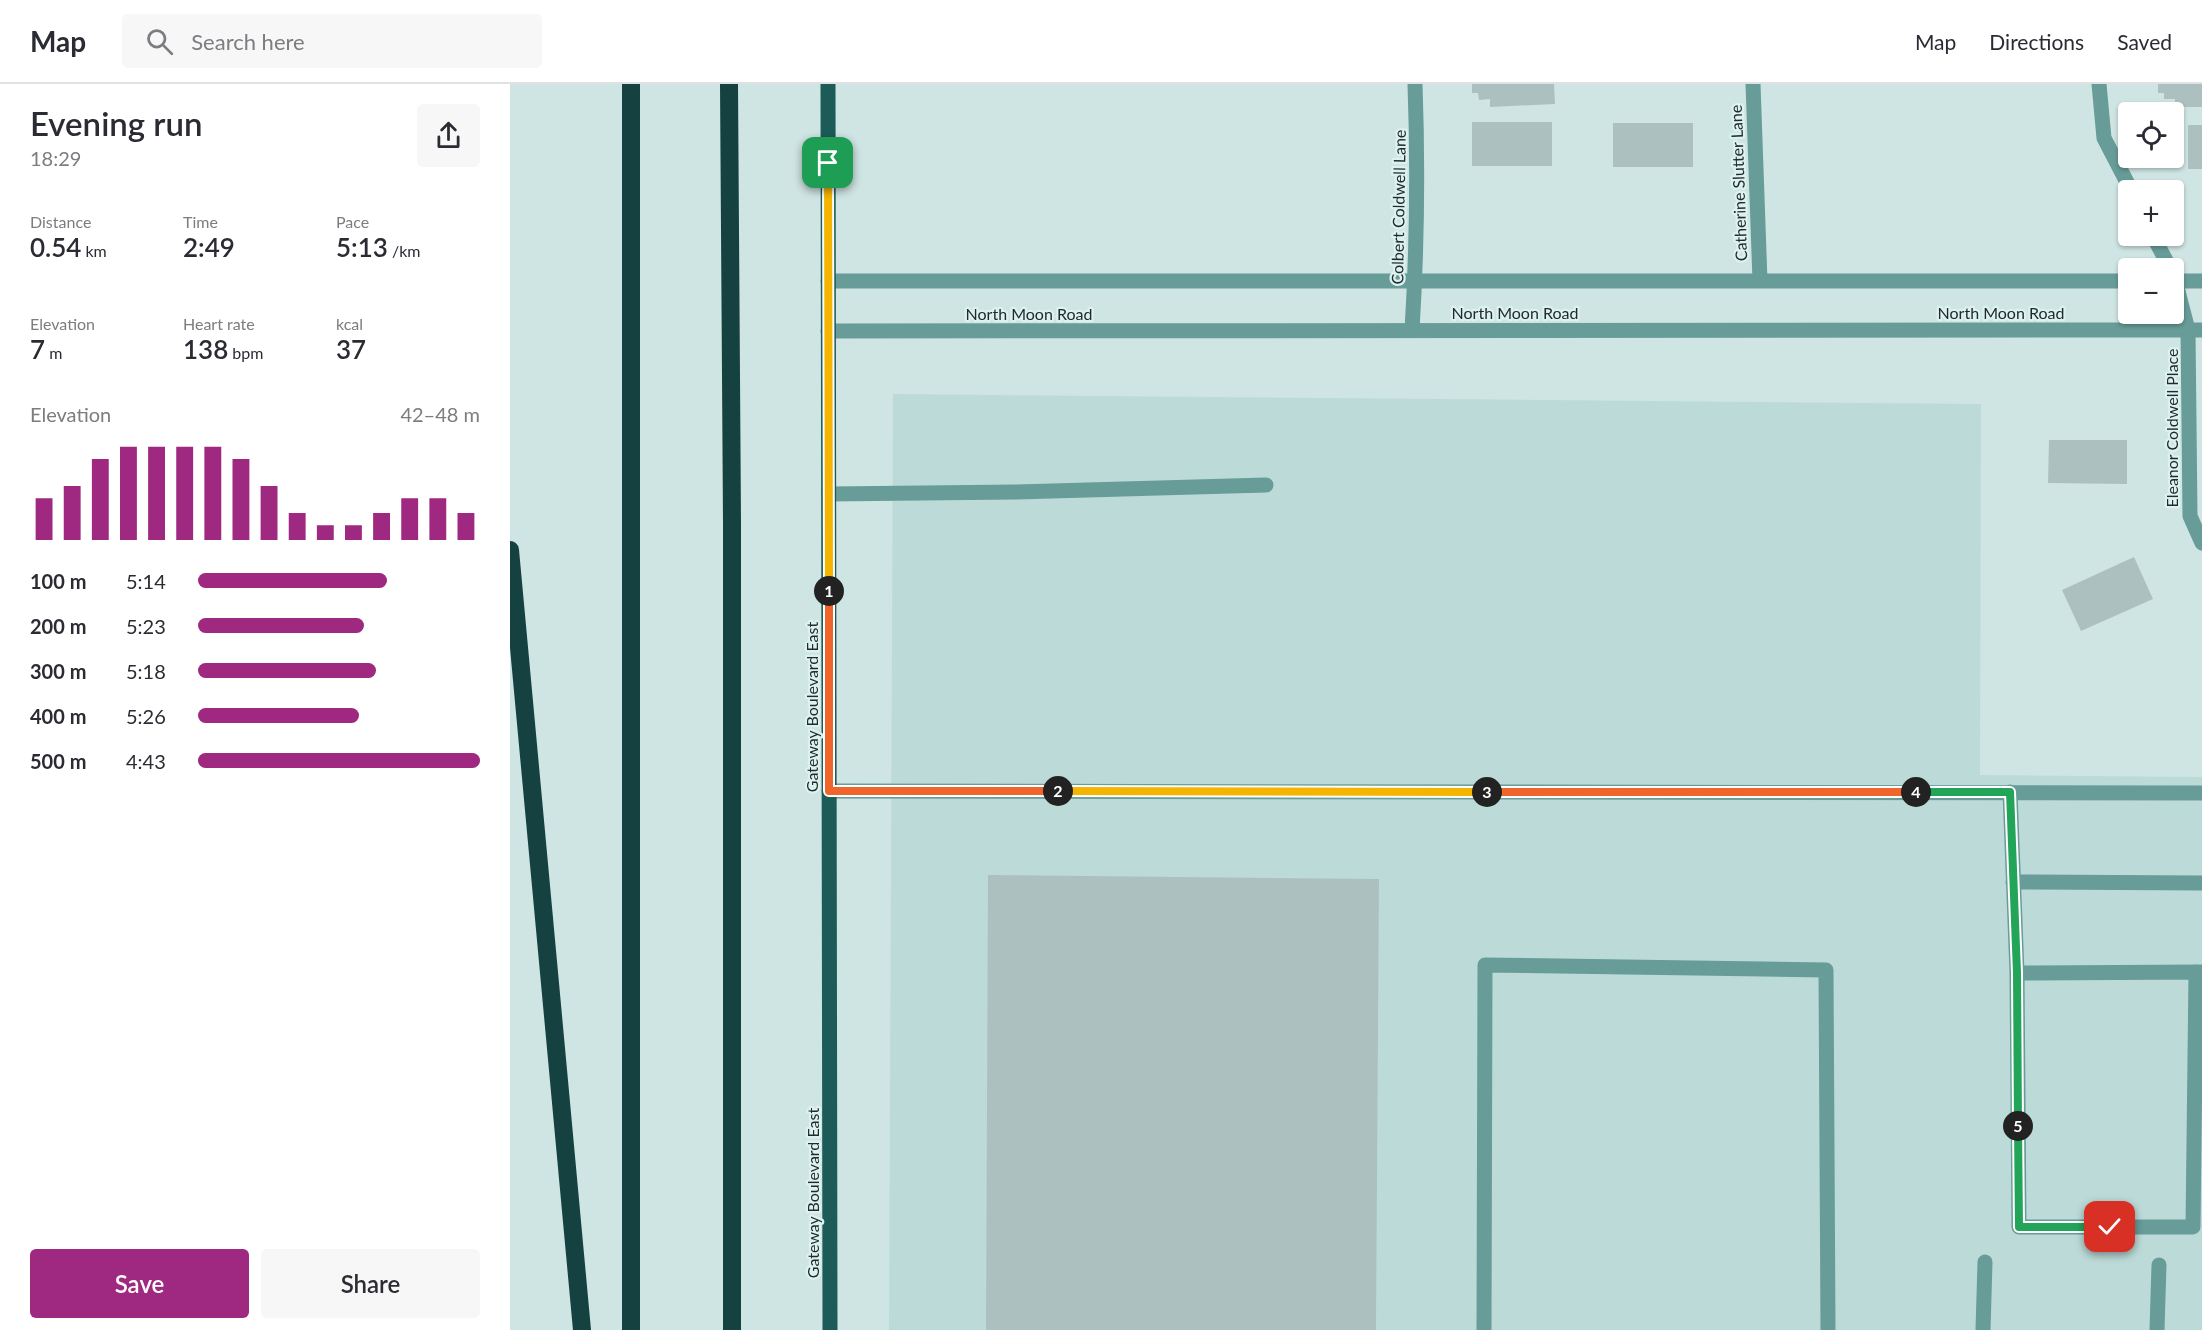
<!DOCTYPE html>
<html lang="en">
<head>
<meta charset="utf-8">
<style>
	body { margin:0; font-family:Lato,sans-serif; background:#f7f7f7; color:#2b2b33; height:100vh; display:flex; flex-direction:column; font-size:22px; white-space:nowrap }
	* { box-sizing:border-box; margin:0 }
	p { font-size:20px; color:#7c7c81 }
	.icon { flex:none; width:33px; height:33px; fill:none; stroke:currentColor; stroke-width:2; stroke-linecap:round; stroke-linejoin:round }
	.map { position:relative; flex:1; overflow:hidden }
	.sheet { display:flex; flex-direction:column; background:#fff; width:510px }
	.sheet>* { flex:none }
	.tools { position:absolute; left:1608px; top:18px; display:grid; gap:12px }
	.tools a { display:grid; place-items:center; width:66px; height:66px; border-radius:6px; background:#fff; box-shadow:0 2px 4px #0004; font-size:30px }
	.pin { position:absolute; display:grid; place-items:center; width:51px; height:51px; color:#fff; margin:-26px; border-radius:12px; box-shadow:0 3px 9px #0006 }
	.km { position:absolute; width:30px; height:30px; margin:-15px; border-radius:50%; background:#222; color:#fff; font-size:16px; line-height:30px; text-align:center }
	.round { display:grid; place-items:center; flex:none; width:63px; height:63px; border-radius:6px; background:#f7f7f7 }
	.overview { display:flex; align-items:center; justify-content:space-between; height:102px; padding:0 30px }
	h1 { font-size:33px; font-weight:600; line-height:45px }
	.metrics { display:grid; grid-template-columns:repeat(3,1fr); gap:9px; height:102px; padding:6px 30px }
	.metrics div { display:grid; align-content:center }
	.metrics b { font-size:26px; font-weight:600 }
	.metrics small { font-size:16px; font-weight:400 }
	.metrics p { font-size:16px }
	.chart { height:168px; padding:12px 30px }
	.chart p { display:flex; justify-content:space-between }
	.chart svg { width:100%; height:108px; margin-top:6px; stroke:#9f2881; stroke-width:6 }
	.button { display:flex; gap:12px; margin-top:auto; padding:12px 30px }
	.button a { flex:1; height:69px; border-radius:6px; background:#9f2881; color:#fff; font-size:24px; font-weight:600; line-height:69px; text-align:center }
	.button a+a { background:#f7f7f7; color:#2b2b33 }
	ul { padding:0 30px; list-style:none; font-size:20px }
	li { display:grid; grid-template-columns:96px 72px 1fr; align-items:center; height:45px }
	li i { height:15px; border-radius:8px; background:#9f2881 }
	header { display:flex; align-items:center; gap:36px; box-sizing:border-box; height:84px; padding:0 30px; background:#fff; border-bottom:2px solid #e1e1e2 }
	header strong { font-size:28px }
	nav { display:flex; gap:33px; margin-inline-start:auto; font-size:21px }
	.search { width:420px; height:54px; background:#f7f7f7; display:flex; align-items:center; gap:15px; box-sizing:border-box; padding:0 21px; border-radius:6px; color:#7c7c81; font-size:22px }
	main { display:flex; flex:1; min-height:0 }
	.map>svg:first-child { display:block }
</style>
</head>
<body>
<header>
<strong>Map</strong>
<div class="search"><svg class="icon" aria-label="search" viewBox="0 0 24 24"><circle cx="10" cy="10" r="6"/><path d="M15 15l6 6"/></svg>Search here</div>
<nav><a>Map</a><a>Directions</a><a>Saved</a></nav>
</header>
<main>
<section class="sheet">
<div class="overview"><div><h1>Evening run</h1><p>18:29</p></div><a class="round"><svg class="icon" aria-label="share" viewBox="0 0 24 24"><path d="M12 15V3M7 8l5-5 5 5M5 13v7h14v-7"/></svg></a></div>
<div class="metrics">
<div><p>Distance</p><b>0.54<small> km</small></b></div>
<div><p>Time</p><b>2:49</b></div>
<div><p>Pace</p><b>5:13<small> /km</small></b></div>
</div>
<div class="metrics">
<div><p>Elevation</p><b>7<small> m</small></b></div>
<div><p>Heart rate</p><b>138<small> bpm</small></b></div>
<div><p>kcal</p><b>37</b></div>
</div>
<div class="chart"><p><span>Elevation</span>42–48 m</p>
<svg viewBox="0 0 160 44" preserveAspectRatio="none"><path d="M5 44V27M15 44V22M25 44V11M35 44V6M45 44V6M55 44V6M65 44V6M75 44V11M85 44V22M95 44V33M105 44V38M115 44V38M125 44V33M135 44V27M145 44V27M155 44V33"/></svg>
</div>
<ul>
<li><b>100 m</b>5:14<i style="width:67%"></i></li>
<li><b>200 m</b>5:23<i style="width:59%"></i></li>
<li><b>300 m</b>5:18<i style="width:63%"></i></li>
<li><b>400 m</b>5:26<i style="width:57%"></i></li>
<li><b>500 m</b>4:43<i style="width:100%"></i></li>
</ul>
<div class="button"><a>Save</a><a>Share</a></div>
</section>
<div class="map">
<svg width="1692" height="1246" viewBox="0 0 1692 1246">
	<rect width="100%" height="100%" fill="#cfe5e3"/>
	<path fill="#bcdbd8" d="M 383,310 L 1471,320 L 1470,691 L 1692,693 L 1692,1246 L 379,1246 Z"/>
	<path fill="#acc1bf" d="M 962,0 L 1044,0 L 1045,20 L 980,23 L 980,15 L 969,16 L 968,9 L 962,9 Z
		M 1648,0 L 1692,0 L 1692,23 L 1665,23 L 1665,15 L 1654,15 L 1654,9 L 1648,9 Z
		M 962,38 L 1042,38 L 1042,82 L 962,82 Z
		M 1103,39 L 1183,39 L 1183,83 L 1103,83 Z
		M 1678,41 L 1692,41 L 1692,85 L 1678,85 Z
		M 1539,356 L 1617,356 L 1617,400 L 1538,399 Z
		M 1624,473 L 1643,515 L 1571,547 L 1552,506 Z
		M 478,791 L 869,795 L 866,1246 L 476,1246 Z"/>
	<g fill="none" stroke-linecap="round" stroke-linejoin="round">
		<path stroke="#689c98" stroke-width="15" d="M 1243,0 L 1250,197
			M 1589,0 L 1594,54 L 1621,106
			M 1643,152 L 1660,184
			M 1664,192 L 1678,246 L 1680,432 L 1692,459
			M 318,197 L 1618,197
			M 1664,197 L 1692,197
			M 902,246 C 907,164 908,82 905,0
			M 318,247 L 1692,246
			M 319,410 L 506,408 L 756,401
			M 319,707 L 1692,709
			M 1500,708 L 1507,889 L 1509,1143 L 1683,1143 L 1686,888
			M 1503,798 L 1692,799
			M 1507,889 L 1692,888
			M 974,1246 L 975,881 L 1316,886 L 1318,1246
			M 1473,1246 L 1475,1178
			M 1647,1246 L 1649,1181"/>
		<path stroke="#1d5b58" stroke-width="15" d="M 318,0 L 320,1246"/>
		<path stroke="#154240" stroke-width="18" d="M 121,0 L 121,1246
			M 219,0 L 222,439 L 222,1246
			M 0,466 L 72,1246"/>
	</g>
	<g fill="none" stroke-linecap="round" stroke-linejoin="round">
		<g stroke="#fff" stroke-width="12">
			<path id="split-1" d="M 318,79 L 319,507"/>
		</g>
		<g stroke="#fff" stroke-width="12">
			<path id="split-2" d="M 319,507 L 319,707 L 548,707"/>
		</g>
		<g stroke="#fff" stroke-width="12">
			<path id="split-3" d="M 548,707 L 977,708"/>
		</g>
		<g stroke="#fff" stroke-width="12">
			<path id="split-4" d="M 977,708 L 1406,708"/>
		</g>
		<g stroke="#fff" stroke-width="12">
			<path id="split-5" d="M 1406,708 L 1500,708 L 1507,889 L 1508,1042"/>
		</g>
		<g stroke="#fff" stroke-width="12">
			<path id="split-6" d="M 1508,1042 L 1509,1143 L 1600,1143"/>
		</g>
		<use href="#split-1" stroke="#f5b400" stroke-width="8"/>
		<use href="#split-2" stroke="#f0652b" stroke-width="8"/>
		<use href="#split-3" stroke="#f5b400" stroke-width="8"/>
		<use href="#split-4" stroke="#f0652b" stroke-width="8"/>
		<use href="#split-5" stroke="#22a559" stroke-width="8"/>
		<use href="#split-6" stroke="#22a559" stroke-width="8"/>
	</g>
	<g text-anchor="middle" dominant-baseline="central" stroke-width="4.5" stroke-linejoin="round" paint-order="stroke">
		<g font-size="16" fill="#232b2a" stroke="#dcf2f0">
			<text transform="translate(1228 99) rotate(-92)">Catherine Slutter Lane</text>
			<text transform="translate(888 123) rotate(-89)">Colbert Coldwell Lane</text>
			<text x="1005" y="228">North Moon Road</text>
			<text x="1491" y="228">North Moon Road</text>
			<text x="519" y="229">North Moon Road</text>
			<text transform="translate(1661 344) rotate(-90)">Eleanor Coldwell Place</text>
			<text transform="translate(301 623) rotate(-90)">Gateway Boulevard East</text>
			<text transform="translate(302 1109) rotate(-90)">Gateway Boulevard East</text>
		</g>
	</g>
</svg>
<div class="tools">
<a><svg class="icon" aria-label="locate" viewBox="0 0 24 24"><circle cx="12" cy="12" r="6"/><path d="M12 2v4M12 18v4M2 12h4M18 12h4"/></svg></a>
<a>+</a>
<a>−</a>
</div>
<div class="pin" style="left:318px;top:79px;background:#1e9e55"><svg class="icon" aria-label="arrive" viewBox="0 0 24 24"><path d="M6 21V4h12l-3 4 3 4H6"/></svg></div>
<div class="pin" style="left:1600px;top:1143px;background:#d93025"><svg class="icon" aria-label="check" viewBox="0 0 24 24"><path d="M5 12l5 5 9-10"/></svg></div>
<b class="km" style="left:319px;top:507px">1</b>
<b class="km" style="left:548px;top:707px">2</b>
<b class="km" style="left:977px;top:708px">3</b>
<b class="km" style="left:1406px;top:708px">4</b>
<b class="km" style="left:1508px;top:1042px">5</b>
</div>
</main>
</body>
</html>
